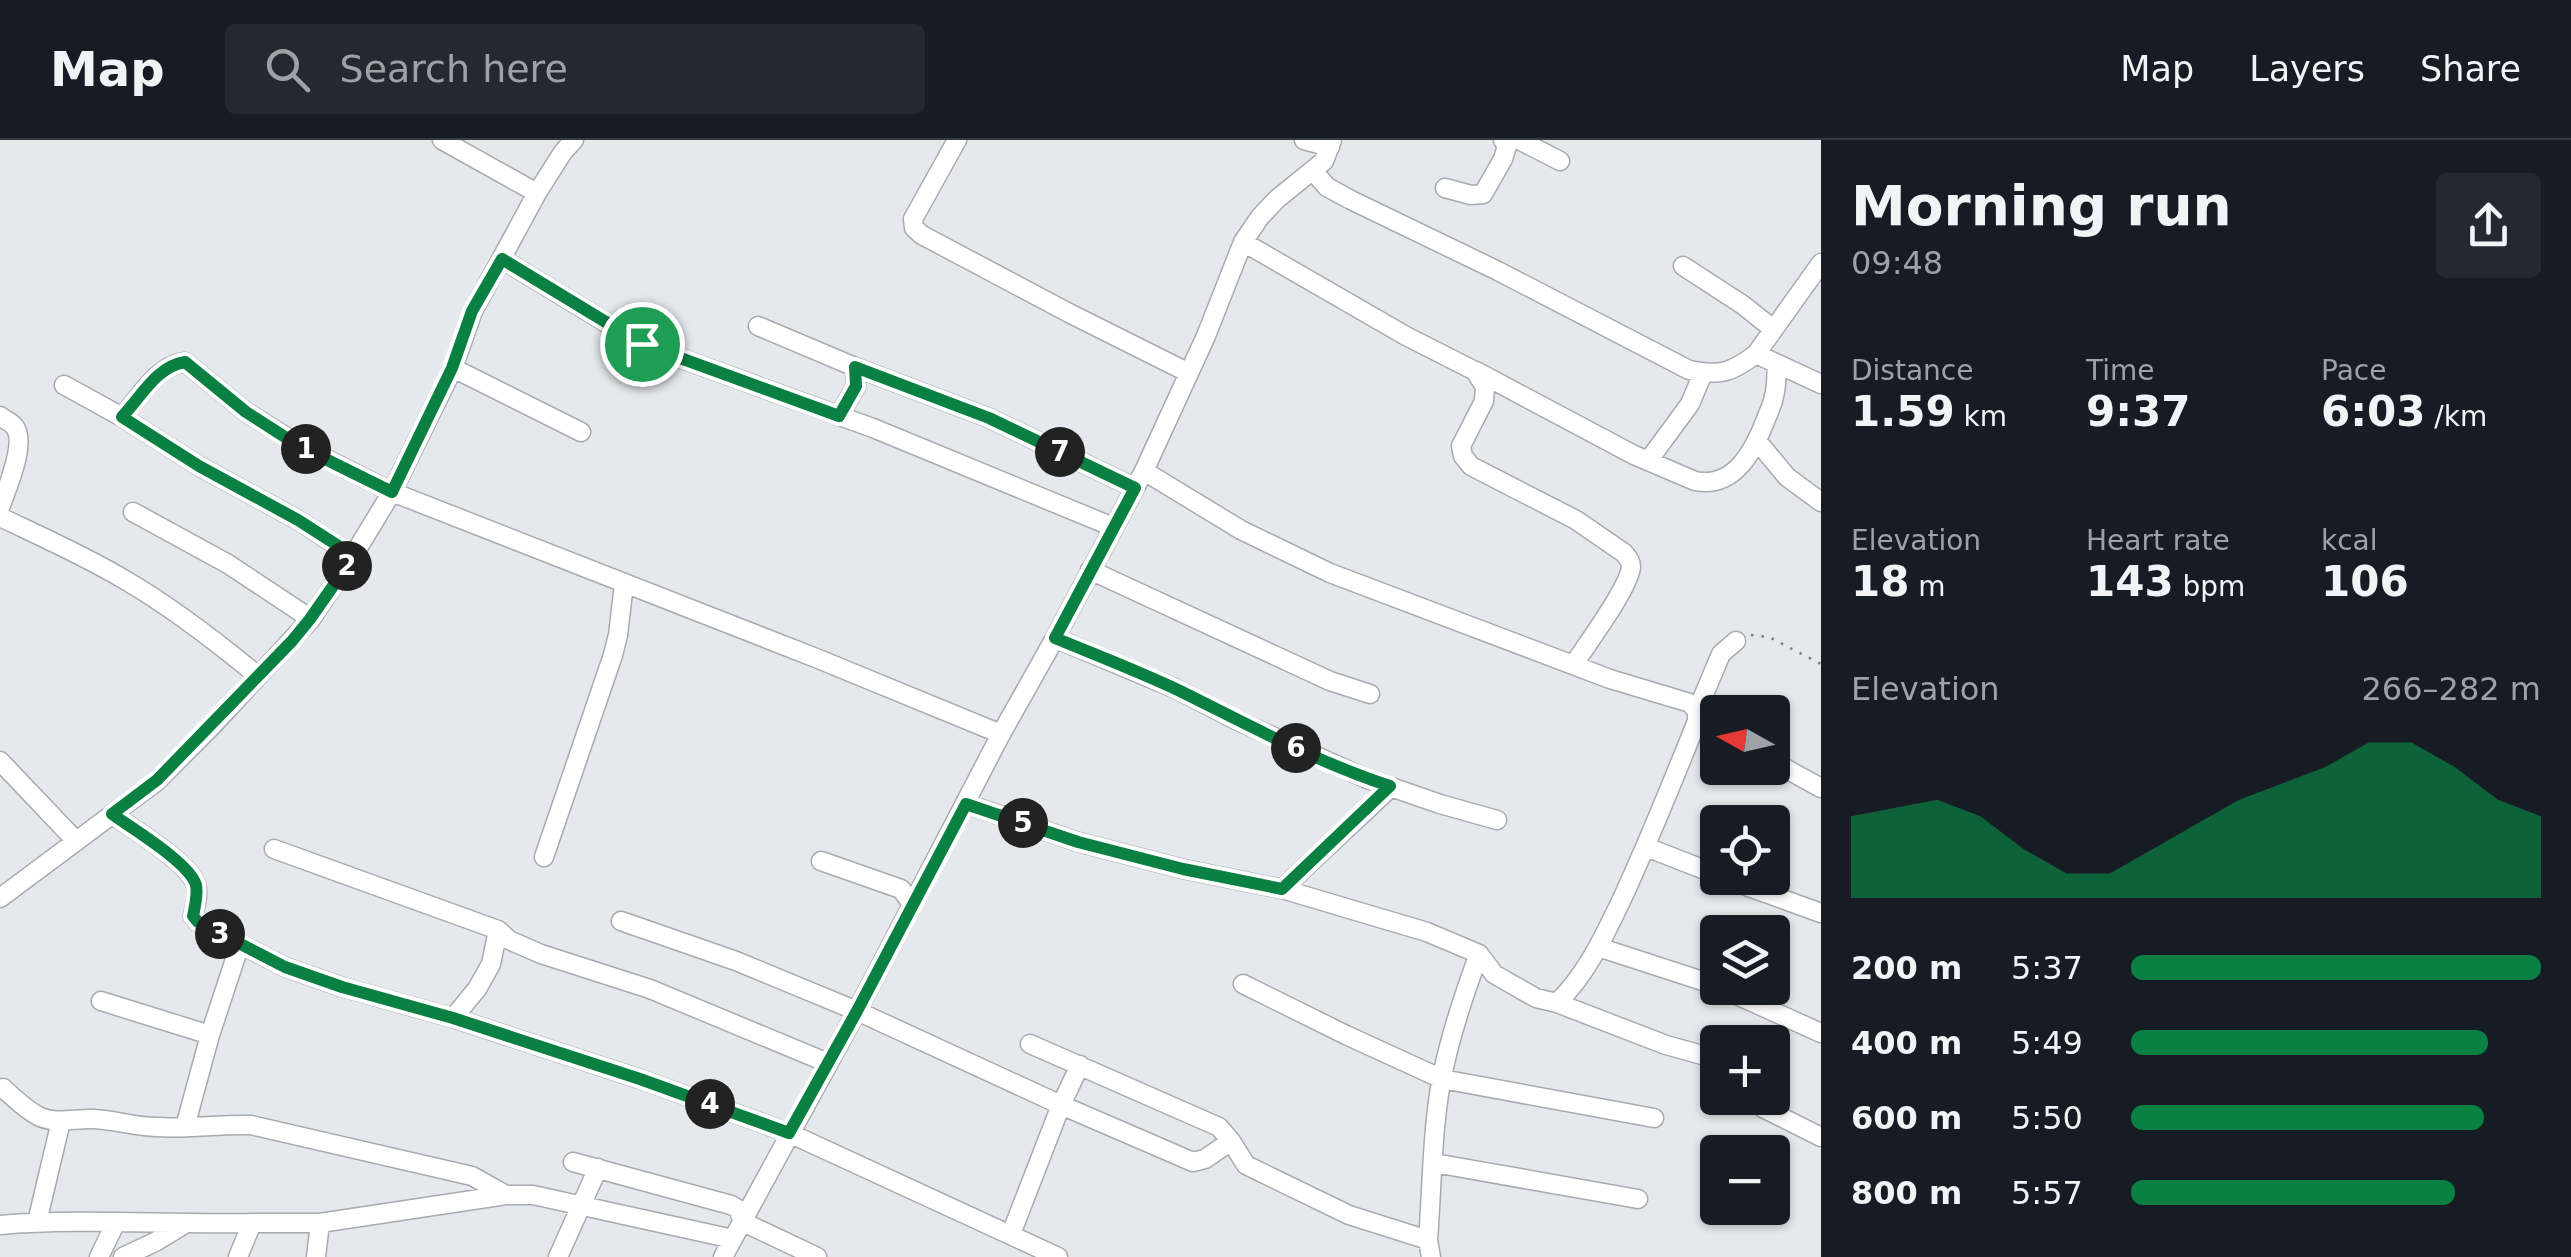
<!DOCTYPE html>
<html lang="en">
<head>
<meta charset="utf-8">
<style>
	body { margin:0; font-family:"DejaVu Sans",sans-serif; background:#242831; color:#f1f3f6; height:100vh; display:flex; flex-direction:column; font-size:38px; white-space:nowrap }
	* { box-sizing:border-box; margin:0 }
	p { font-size:32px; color:#9ea1a6 }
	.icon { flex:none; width:55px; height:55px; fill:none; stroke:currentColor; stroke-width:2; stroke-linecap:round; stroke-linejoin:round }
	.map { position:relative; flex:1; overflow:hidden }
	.panel { display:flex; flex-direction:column; background:#171b24; width:750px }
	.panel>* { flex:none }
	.needle { width:65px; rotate:278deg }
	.controls { position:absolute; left:1700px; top:555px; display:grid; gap:20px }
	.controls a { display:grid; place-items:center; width:90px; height:90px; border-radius:10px; background:#171b24; box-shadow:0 2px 8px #0004; font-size:50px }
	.pin { position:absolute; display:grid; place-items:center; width:85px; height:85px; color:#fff; margin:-42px; border:5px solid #fff; border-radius:50%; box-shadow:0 2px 10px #0007 }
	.km { position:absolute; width:50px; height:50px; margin:-25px; border-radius:50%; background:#222; color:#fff; font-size:28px; line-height:50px; text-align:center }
	.round { display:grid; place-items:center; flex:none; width:105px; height:105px; border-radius:10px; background:#242831 }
	.summary { display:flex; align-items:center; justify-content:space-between; height:170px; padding:0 30px }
	h1 { font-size:55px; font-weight:700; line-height:75px }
	.figures { display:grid; grid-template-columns:repeat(3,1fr); gap:15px; height:170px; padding:10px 30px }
	.figures div { display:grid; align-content:center }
	.figures b { font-size:42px; font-weight:700 }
	.figures small { font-size:28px; font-weight:400 }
	.figures p { font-size:28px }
	.chart { height:280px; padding:20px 30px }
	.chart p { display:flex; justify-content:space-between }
	.chart svg { width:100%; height:180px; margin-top:10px; fill:#0b8043; opacity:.7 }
	ul { padding:0 30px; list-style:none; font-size:32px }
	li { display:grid; grid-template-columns:160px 120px 1fr; align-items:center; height:75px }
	li i { height:25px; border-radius:12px; background:#0b8043 }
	header { display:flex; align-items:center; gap:60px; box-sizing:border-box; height:140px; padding:0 50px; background:#171b24; border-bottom:2px solid #363941 }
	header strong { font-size:48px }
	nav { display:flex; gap:55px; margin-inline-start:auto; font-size:35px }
	.search { width:700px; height:90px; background:#242831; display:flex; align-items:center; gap:25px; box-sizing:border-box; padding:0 35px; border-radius:10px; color:#9ea1a6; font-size:38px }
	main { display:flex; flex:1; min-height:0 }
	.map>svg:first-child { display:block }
</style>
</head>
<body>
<header>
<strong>Map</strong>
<div class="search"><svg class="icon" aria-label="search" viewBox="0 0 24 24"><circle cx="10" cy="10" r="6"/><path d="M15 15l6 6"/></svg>Search here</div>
<nav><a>Map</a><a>Layers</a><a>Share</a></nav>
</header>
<main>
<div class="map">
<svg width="1821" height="1117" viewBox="0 0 1821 1117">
	<rect width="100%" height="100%" fill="#e5e8ec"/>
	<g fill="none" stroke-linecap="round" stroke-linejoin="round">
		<g stroke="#a7aaae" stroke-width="21">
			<path id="minor" d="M 442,0 L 537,53
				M 957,0 L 913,79 L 914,88 L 922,95 L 1069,173 L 1189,233
				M 1304,0 L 1330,7
				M 1519,0 L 1560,21
				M 1314,32 L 1327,47 L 1351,60 L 1498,131 L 1689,230 C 1720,236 1731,233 1756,214 L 1821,244
				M 1445,48 L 1471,55 L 1483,54 L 1503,19 L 1507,6 L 1503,0
				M 1243,102 L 1406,196 L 1475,231 L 1485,247 L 1484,261 L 1461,306 L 1463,316 L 1471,326 L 1576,380 L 1624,413 C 1628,418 1631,421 1631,427 C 1629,448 1587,504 1574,524
				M 502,119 L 641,204 L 873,288 L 1113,387
				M 1683,126 L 1743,165 L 1773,189
				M 758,186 L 855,227 L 989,278 L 1135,348
				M 1756,214 L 1821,123
				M 453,228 L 581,292
				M 1476,231 L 1634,315 L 1695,341 C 1735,349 1754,310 1766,279 C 1769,271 1773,264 1774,256 C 1777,246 1776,234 1777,224
				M 64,245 L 122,277 L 199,326 L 298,380 L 353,416
				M 0,276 C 5,280 11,282 14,286 C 28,302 6,350 0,368
				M 839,276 L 856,246 L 855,227
				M 122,277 C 140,257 157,225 185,222 L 246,272 L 299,305 L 392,352 L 816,518 L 1001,594
				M 1758,302 L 1787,337 L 1821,362
				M 1648,321 L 1690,264 L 1703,233
				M 1144,331 L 1241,390 L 1330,433 L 1610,539 L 1690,563 L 1697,571 L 1697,581 C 1673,641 1649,700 1622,759 C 1604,796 1587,834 1557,863 L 1536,858 L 1494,834 L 1479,814 C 1464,854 1449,899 1441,942 C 1432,993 1432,1048 1428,1100 L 1431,1117
				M 133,372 L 228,424 L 311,479
				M 0,377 C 42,397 85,416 125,440 C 170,466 218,503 258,536
				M 1090,430 L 1330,541 L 1370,554
				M 1055,498 L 1174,548 L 1236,580 L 1365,638 L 1440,664 L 1497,680
				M 1697,571 L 1721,514 L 1736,501
				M 1697,581 L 1718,594
				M 0,621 L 76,701
				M 1772,621 L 1821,648
				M 967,664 L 1078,702 L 1183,729 L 1282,749 L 1427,792 L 1479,814
				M 112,674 C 131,688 190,723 196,745 C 199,754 195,766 193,776 L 198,782 L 240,804 L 210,895 L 185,987
				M 1646,707 L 1718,735
				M 274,709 L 498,790 L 491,824 L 477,849 L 453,878
				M 544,717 L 613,515 L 618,495 L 624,444
				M 821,721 L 901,749 L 912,764
				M 1724,738 L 1821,773
				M 1282,749 L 1391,647
				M 0,758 L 157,641 L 212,586 L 311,479 L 353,416 L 392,352 L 453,228 L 473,171 L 537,53 L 563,12 L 574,0
				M 621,781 L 736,821 L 857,871 L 1061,965 L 1193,1022 L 1205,1019 L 1231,1001
				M 498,790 L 509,800 L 541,814 L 650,849 L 828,923
				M 240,804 L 285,827 L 342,847 L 453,878 L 640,939 L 789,993 L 1058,1117
				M 1598,807 L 1718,846
				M 1243,844 L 1346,895 L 1442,939 L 1654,978
				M 1721,848 L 1821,893
				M 101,861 L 210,895
				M 1557,863 L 1666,905 L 1713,918 L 1718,922
				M 1030,904 L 1219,987 L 1231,1001 L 1246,1025 L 1349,1075 L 1428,1100
				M 3,948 C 14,958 26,970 40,977 C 57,984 76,978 94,979 C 115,980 136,987 156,987 C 188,989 219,984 251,985 L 472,1036 L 506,1055
				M 1751,958 L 1763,968 L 1821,997
				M 573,1022 L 731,1065 L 738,1069 L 743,1082 L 817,1117
				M 1434,1023 L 1638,1059
				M 37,1082 L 61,981
				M 252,1083 L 320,1083 L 506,1055 L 533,1055 L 733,1099
				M 0,1085 C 84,1078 168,1085 252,1083 L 238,1117
				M 1011,1094 L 1061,965 L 1080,925
				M 99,1117 L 115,1084
				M 123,1117 L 155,1102 L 183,1085
				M 316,1117 L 320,1083
				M 558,1117 L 598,1028
				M 723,1117 L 857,871 L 1001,594 L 1055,498 L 1144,331 L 1206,196 L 1243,102 L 1260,77 L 1277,59 L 1324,21 L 1332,0"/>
		</g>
		<path stroke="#7b7c7f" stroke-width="2.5" stroke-dasharray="2.5 8" stroke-linecap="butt" d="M 1751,495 L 1769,497 L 1821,524"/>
		<use href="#minor" stroke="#fff" stroke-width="18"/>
	</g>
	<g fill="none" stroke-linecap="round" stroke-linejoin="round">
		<g stroke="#fff" stroke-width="20">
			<path id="route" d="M 502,119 L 642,204 L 839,276 L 856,246 L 855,227 L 989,278 L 1135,348 L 1055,498 C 1096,515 1138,531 1178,550 C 1247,584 1316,622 1390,646 L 1282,749 L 1183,729 L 1078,702 L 966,664 L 857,871 L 789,993 L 640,939 L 453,878 L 342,847 L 285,827 L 198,782 L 193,776 C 195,766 198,754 196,745 C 190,723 131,688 112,674 L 157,640 L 292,501 L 310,479 L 354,416 L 298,380 L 199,326 L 122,277 C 141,257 157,226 185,222 L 246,272 L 299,306 L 392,352 L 452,228 L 472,171 Z"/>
		</g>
		<use href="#route" stroke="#0b8043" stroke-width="12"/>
	</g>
</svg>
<div class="controls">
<a><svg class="needle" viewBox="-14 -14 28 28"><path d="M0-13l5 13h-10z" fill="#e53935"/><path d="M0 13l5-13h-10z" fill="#9ea1a6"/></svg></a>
<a><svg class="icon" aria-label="locate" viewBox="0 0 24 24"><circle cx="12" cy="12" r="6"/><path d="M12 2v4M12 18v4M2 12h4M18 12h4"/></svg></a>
<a><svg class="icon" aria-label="layers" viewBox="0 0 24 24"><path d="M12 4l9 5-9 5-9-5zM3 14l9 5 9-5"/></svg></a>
<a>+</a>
<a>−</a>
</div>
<div class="pin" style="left:642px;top:204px;background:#1e9e55"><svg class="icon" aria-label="arrive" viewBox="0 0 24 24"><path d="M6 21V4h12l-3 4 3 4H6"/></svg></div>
<b class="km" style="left:306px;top:309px">1</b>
<b class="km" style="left:347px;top:426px">2</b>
<b class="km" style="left:220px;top:794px">3</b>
<b class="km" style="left:710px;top:964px">4</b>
<b class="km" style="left:1023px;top:683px">5</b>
<b class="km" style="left:1296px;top:608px">6</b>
<b class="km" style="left:1060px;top:312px">7</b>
</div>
<section class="panel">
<div class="summary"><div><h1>Morning run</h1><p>09:48</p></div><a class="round"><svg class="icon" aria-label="share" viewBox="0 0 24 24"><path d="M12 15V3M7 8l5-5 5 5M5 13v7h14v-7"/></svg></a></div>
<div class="figures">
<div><p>Distance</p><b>1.59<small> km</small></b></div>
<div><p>Time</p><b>9:37</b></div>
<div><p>Pace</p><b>6:03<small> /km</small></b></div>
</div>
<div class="figures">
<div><p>Elevation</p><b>18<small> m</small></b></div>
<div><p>Heart rate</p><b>143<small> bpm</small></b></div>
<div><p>kcal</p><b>106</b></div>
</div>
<div class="chart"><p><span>Elevation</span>266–282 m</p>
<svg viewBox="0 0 160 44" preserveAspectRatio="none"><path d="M0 44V24L10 22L20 20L30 24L40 32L50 38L60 38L70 32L80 26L90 20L100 16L110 12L120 6L130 6L140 12L150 20L160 24V44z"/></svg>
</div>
<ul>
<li><b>200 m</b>5:37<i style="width:100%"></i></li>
<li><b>400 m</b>5:49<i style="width:87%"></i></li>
<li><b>600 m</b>5:50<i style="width:86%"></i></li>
<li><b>800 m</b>5:57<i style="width:79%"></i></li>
</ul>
</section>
</main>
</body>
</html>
